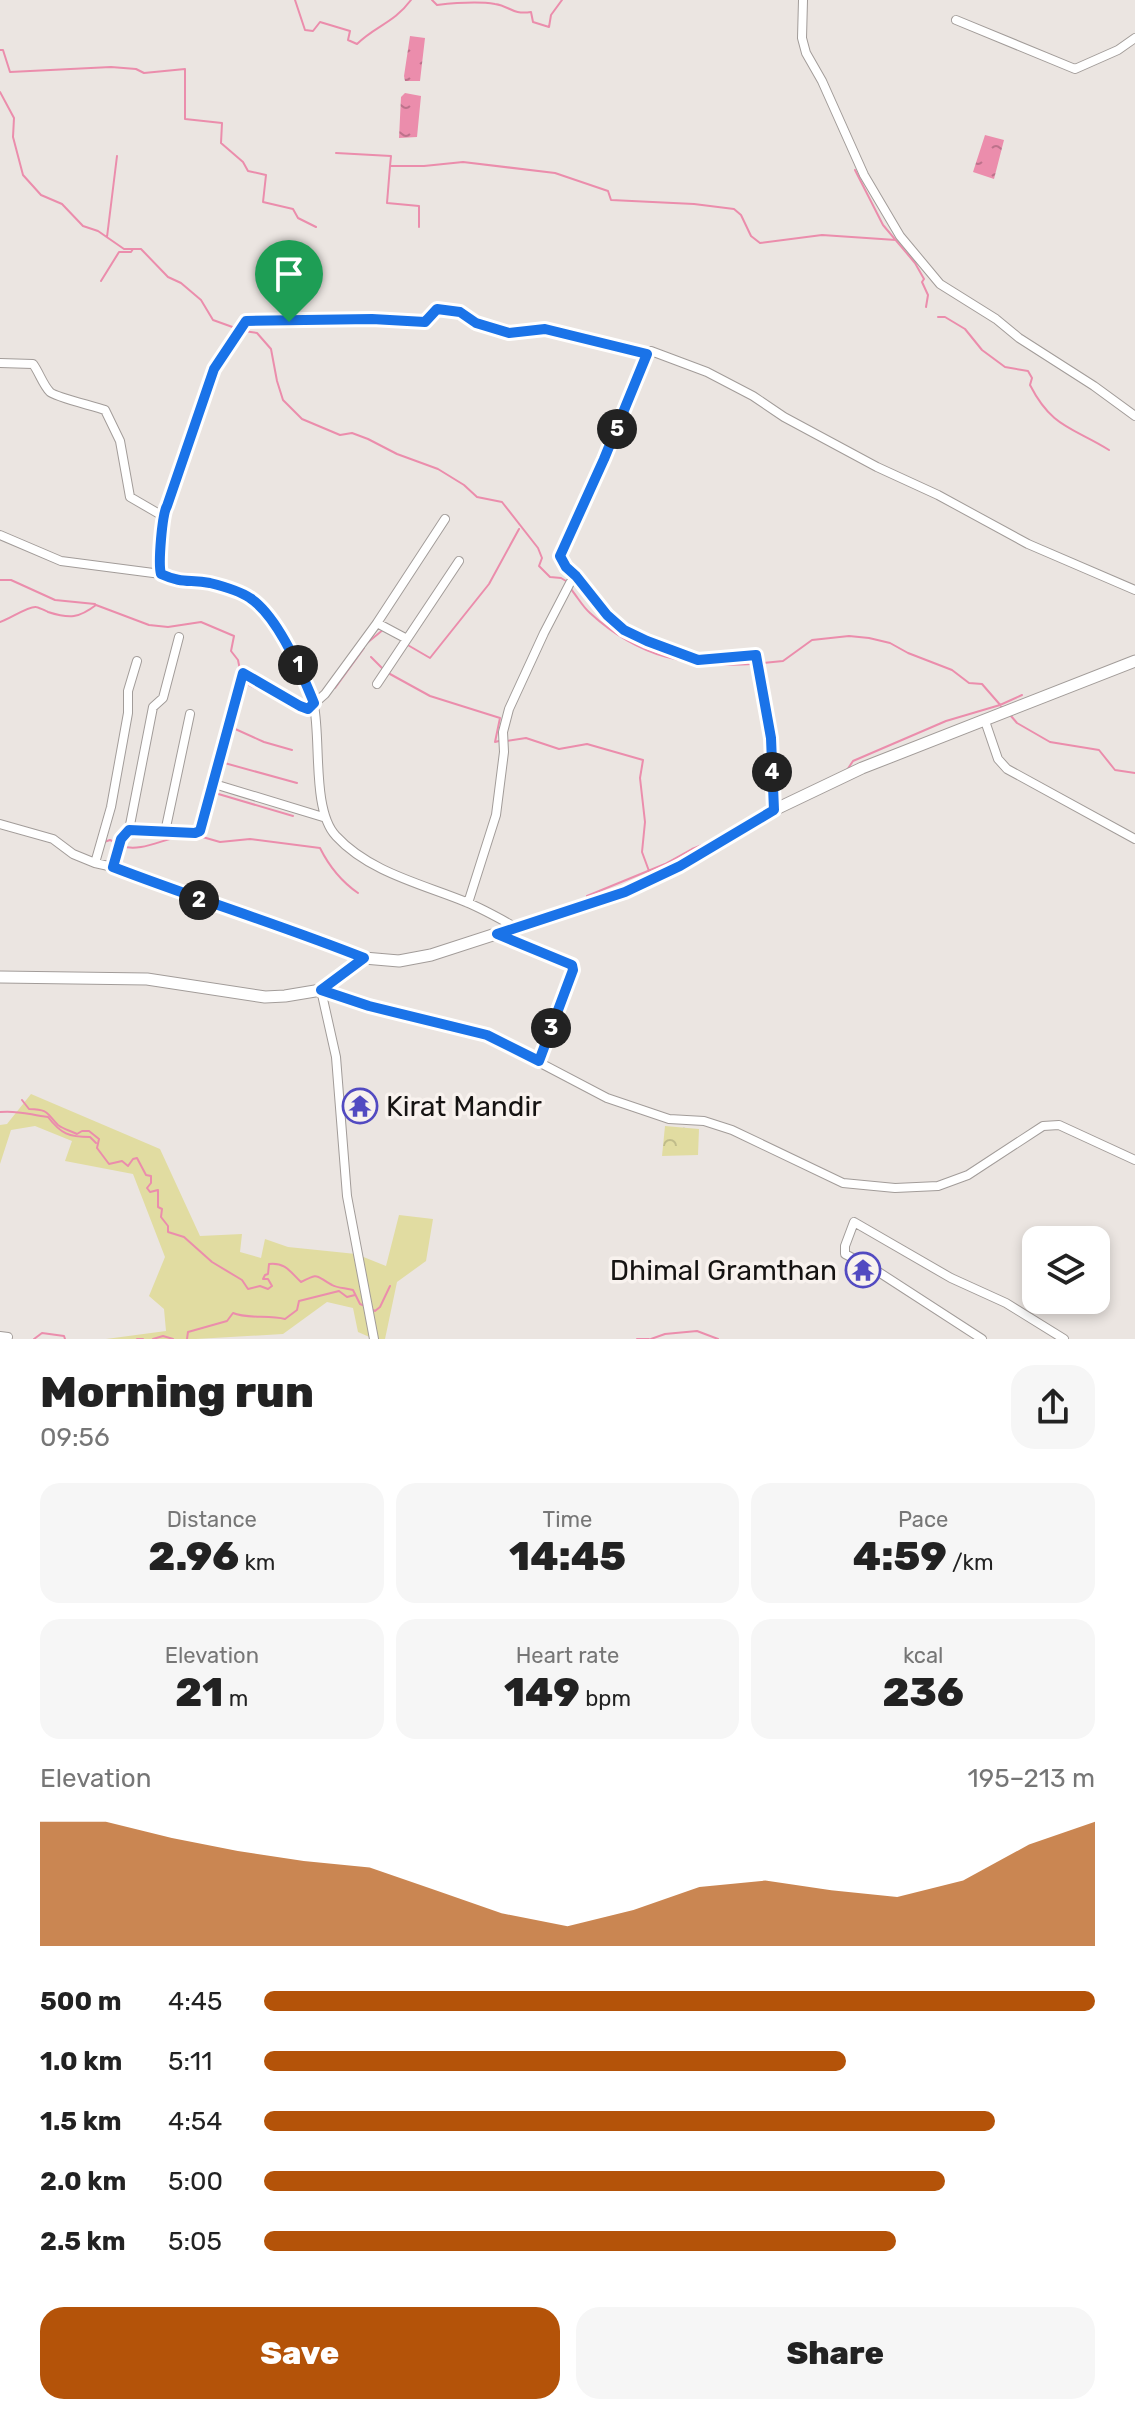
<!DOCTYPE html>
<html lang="en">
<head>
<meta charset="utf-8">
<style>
	body { margin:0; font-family:Rubik,sans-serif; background:#f6f6f6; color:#222; height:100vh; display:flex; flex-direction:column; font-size:30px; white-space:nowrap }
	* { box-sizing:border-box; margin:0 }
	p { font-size:26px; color:#767676 }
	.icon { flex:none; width:44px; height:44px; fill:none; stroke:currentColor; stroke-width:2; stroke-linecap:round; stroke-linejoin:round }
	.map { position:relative; height:1339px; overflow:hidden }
	.sheet { display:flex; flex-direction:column; background:#fff; flex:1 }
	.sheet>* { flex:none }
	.buttons { position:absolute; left:1022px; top:1226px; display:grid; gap:16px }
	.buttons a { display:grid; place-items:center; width:88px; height:88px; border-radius:16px; background:#fff; box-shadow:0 4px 12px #0003; font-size:40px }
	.pin { position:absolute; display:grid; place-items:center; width:68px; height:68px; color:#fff; margin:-82px -34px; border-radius:50% 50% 50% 0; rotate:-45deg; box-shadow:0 0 8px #0007 }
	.pin .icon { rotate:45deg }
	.km { position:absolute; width:40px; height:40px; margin:-20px; border-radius:50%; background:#222; color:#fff; font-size:22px; line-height:40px; text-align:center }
	.round { display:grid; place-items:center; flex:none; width:84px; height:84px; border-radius:24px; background:#f6f6f6 }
	.summary { display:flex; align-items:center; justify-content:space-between; height:136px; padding:0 40px }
	h1 { font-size:44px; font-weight:800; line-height:60px }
	.metrics { display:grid; grid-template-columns:repeat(3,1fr); gap:12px; height:136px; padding:8px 40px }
	.metrics div { display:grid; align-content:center; border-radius:20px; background:#f6f6f6; text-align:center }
	.metrics b { font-size:40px; font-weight:800 }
	.metrics small { font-size:22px; font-weight:400 }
	.metrics p { font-size:22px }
	.chart { height:224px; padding:16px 40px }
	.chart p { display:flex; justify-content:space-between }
	.chart svg { width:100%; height:144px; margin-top:8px; fill:#b45309; opacity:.7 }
	.primary-button { display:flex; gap:16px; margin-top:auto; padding:16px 40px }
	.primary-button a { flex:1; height:92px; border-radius:24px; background:#b45309; color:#fff; font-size:32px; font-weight:800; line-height:92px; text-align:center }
	.primary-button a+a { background:#f6f6f6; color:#222 }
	ul { padding:0 40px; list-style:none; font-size:26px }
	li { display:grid; grid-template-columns:128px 96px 1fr; align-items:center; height:60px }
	li i { height:20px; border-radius:10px; background:#b45309 }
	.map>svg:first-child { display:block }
</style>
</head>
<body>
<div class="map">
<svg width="1135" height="1339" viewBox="0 0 1135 1339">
	<defs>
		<pattern id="forest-crowns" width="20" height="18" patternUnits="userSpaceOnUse" patternTransform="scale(2)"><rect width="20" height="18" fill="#e1dca1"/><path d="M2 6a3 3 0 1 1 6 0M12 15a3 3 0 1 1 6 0" fill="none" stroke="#c0bc8a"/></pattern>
		<pattern id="water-ripples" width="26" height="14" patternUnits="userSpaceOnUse" patternTransform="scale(2)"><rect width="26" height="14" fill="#eb8dac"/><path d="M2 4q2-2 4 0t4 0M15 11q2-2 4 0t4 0" fill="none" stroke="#bd728b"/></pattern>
	</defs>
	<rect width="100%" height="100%" fill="#ebe5e1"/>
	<path fill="#e1dca1" d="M 31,1094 L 160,1149 L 200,1236 L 242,1234 L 240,1252 L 261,1258 L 265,1239 L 288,1247 L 356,1254 L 386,1266 L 399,1215 L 433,1219 L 426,1261 L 397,1282 L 385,1339 L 374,1339 L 358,1332 L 353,1308 L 327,1302 L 283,1334 L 196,1339 L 106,1339 L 166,1331 L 164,1309 L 149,1296 L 165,1257 L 133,1174 L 65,1161 L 72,1141 L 35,1126 L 11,1130 L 0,1164 L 0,1125 L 7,1124 Z"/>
	<path fill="url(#forest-crowns)" d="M 665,1126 L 699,1129 L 698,1155 L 662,1156 Z"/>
	<path fill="url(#water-ripples)" d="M 410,36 L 425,38 L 420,81 L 405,81 L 404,76 Z
		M 405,93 L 421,96 L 417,137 L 399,138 L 401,97 Z
		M 985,135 L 1004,140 L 994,179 L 973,172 Z"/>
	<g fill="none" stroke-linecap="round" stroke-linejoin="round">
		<path stroke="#eb8dac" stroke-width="2" d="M 295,0 L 305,30 L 313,31 L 320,22 L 350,31 L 348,40 L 357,44 C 375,26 394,23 411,0
			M 432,0 L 437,5 C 455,3 476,1 495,4 C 510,6 512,15 531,12 L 533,22 L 549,27 L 551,15 L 562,0
			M 0,50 L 3,50 L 10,72 L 111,67 L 136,69 L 144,73 L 185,69 L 185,119 L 222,123 L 221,143 L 243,162 L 248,171 L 266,175 L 263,202 L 293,209 L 298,218 L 316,227
			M 0,92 L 14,118 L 13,137 L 23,175 L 41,195 L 62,204 L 83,226 L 98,231 L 124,249 L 141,249 L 168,277 L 181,283 L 201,300 L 213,320 L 238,329
			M 336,153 L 391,156 L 390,166 L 424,166 L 463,162 L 555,173 L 608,191 L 611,200 L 694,204 L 734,209 L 741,215 L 751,236 L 760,243 L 822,235 L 896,240
			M 390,166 L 387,203 L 419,206 L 419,227
			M 855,170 L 883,225 L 915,263 L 924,279 L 922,282 L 928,295 L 926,307
			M 107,237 L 117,156
			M 101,281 L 119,252 L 131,252 L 133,249
			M 938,317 L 945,317 L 965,329 L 982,350 L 1005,367 L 1028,371 L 1032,378 L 1030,385 C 1052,428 1072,427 1109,450
			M 244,331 L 257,333 L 271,349 L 277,381 L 283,400 L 302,419 L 340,435 L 352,433 L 368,439 L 397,454 L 438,469 L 464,485 L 477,497 L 502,502 L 538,548 L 542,558 L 539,566 L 550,577 L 561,578 L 566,581
			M 0,580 L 11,580 L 55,600 L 95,604
			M 570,588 C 577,596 582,606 590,613 C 639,658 689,668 753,664
			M 0,622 C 10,619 28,606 36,607 C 37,607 47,611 48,612 C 70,619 79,618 96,605 L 149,625 L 168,627 L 201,622 L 234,636 L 231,651 L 238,660 L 240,670
			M 367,643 L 384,629
			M 406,644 L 430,658 L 489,584 L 519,529
			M 371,657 L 384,670
			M 763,663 L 783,661 L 812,640 L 849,636 L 869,638 L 890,643 L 908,653 L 952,670 L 969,683 L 982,684 L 1002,707
			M 390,674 L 430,696 L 500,718 L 495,742 L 499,741
			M 245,683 L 293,706
			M 335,688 L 364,648
			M 1011,716 L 1017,723 L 1050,742 L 1099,750 L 1115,770 L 1135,773
			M 233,728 L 264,742 L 292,750
			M 506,741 L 526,738 L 559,749 L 587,744 L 643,760 L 640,778 L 645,822 L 642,852 L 649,871
			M 221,762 L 297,783
			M 847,770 L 853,761 L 946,721 L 1000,705 L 1022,695
			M 209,792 L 204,790 L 215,760
			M 215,793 L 293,816
			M 199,836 L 220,842 L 250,839 L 320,848 C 329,866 342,882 358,893
			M 104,842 L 110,840 L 117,843
			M 122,846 C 141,853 166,837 185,836
			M 587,896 L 665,864 L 692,849 L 710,842
			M 22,1100 L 29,1109 C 50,1110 45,1112 58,1125 C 63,1129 71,1131 77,1134 L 82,1131 L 89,1131 L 99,1139 L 97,1148 L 109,1164 L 122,1161 L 128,1166 L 133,1159 L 137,1158 L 146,1175 L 151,1176 L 151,1183 L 147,1188 L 150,1192 L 158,1190 L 158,1207 L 162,1209 L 161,1217 L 168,1226 L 168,1232 L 184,1237 L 212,1262 L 242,1280 L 248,1289 L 260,1286 L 268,1289 L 272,1286 L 268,1279 L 263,1279 L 265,1275 L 268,1274 L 269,1264 C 286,1262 291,1273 301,1282 C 320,1272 315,1276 332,1285 C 337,1288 346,1288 353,1290 L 360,1304 L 365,1306
			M 0,1112 C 19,1110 30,1115 48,1117 C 61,1134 69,1137 90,1137 L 96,1143
			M 371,1309 L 375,1311 L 380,1307 L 390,1286
			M 34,1339 L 42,1333 L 64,1336 L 65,1339
			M 137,1339 L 143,1339
			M 153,1339 L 163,1336 L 173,1339
			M 187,1339 L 188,1332 L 227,1321 L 233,1313 C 246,1319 269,1315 285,1319 L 297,1310 L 299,1301 L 339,1291 L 347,1297 L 355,1295
			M 637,1339 L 649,1339
			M 651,1339 L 665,1334 L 697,1331 L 718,1339"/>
		<g stroke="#a29c99" stroke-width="10">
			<path id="street" d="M 803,0 L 802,38 L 806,53 L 822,81 L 864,175 L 900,236 L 940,284 L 996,319 L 1019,338 L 1094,386 L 1135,416
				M 956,20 L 1075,69 L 1118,50 L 1135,38
				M 647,354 L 604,459 L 560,556 L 566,567 L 576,576 L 607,615 L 624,630 L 647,641 L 698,660 L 756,655 L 771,738 L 774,810
				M 0,363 L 33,364 C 39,372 43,385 50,392 C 55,397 94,406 105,410 L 120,441 L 130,497 L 161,515 C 166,535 154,555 161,574 C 189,586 223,580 249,597 C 263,605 272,622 280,635 C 294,656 309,681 314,706 C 321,741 312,811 336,836 C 369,872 422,884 466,902 C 483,909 499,918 515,927
				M 161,515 L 167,506 L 214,369 L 246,321 L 372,319 L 425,322 L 437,309 L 460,312 L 476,323 L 509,333 L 545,329 L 647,354 L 651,351 L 707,372 L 753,396 L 784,417 L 877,467 L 938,495 L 1028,544 L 1135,590
				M 0,535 L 61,561 L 161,574
				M 377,623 L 407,639
				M 377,684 L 459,561
				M 985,721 L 998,759 L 1007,769 L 1135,839
				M 211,783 L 323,817
				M 0,824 L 53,839 L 73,854 L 95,863 L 113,867 L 196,899 L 269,921 L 364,958
				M 129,830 L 195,833 L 200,831 L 243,673 L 247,673 L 269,690 L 308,709 L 325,694 L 377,623 L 445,519
				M 165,832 L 190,714
				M 95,863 L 111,807 L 128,713 L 128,691 L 137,661
				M 113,867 L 121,839 L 129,830 L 153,707 L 163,698 L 179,637
				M 468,903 L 496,815 L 504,752 L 503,732 L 509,709 L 544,633 L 570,583 L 576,576
				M 497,934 L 572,965 L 573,970 L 539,1061
				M 321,990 L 369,1006 L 487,1035 L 607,1098 L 669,1119 L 704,1121 L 732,1130 L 843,1183 L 895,1188 L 938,1186 L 968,1175 L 1043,1126 L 1059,1125 L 1135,1160
				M 321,990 L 336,1057 L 347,1196 L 374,1339
				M 0,1336 L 8,1337
				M 982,1339 L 877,1271 L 845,1254 L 845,1246 L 854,1222 L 951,1278 L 1006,1303 L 1064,1339"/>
		</g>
		<g stroke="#a29c99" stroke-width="13">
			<path id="secondary" d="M 0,977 L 147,979 L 265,997 L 285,996 L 321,990 L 364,958 L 399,961 L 431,955 L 625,892 L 680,866 L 774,810 L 862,768 L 1135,661"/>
		</g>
		<use href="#street" stroke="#fff" stroke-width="8"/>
		<use href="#secondary" stroke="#fff" stroke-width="11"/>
	</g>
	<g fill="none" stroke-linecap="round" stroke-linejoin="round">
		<g stroke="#fff" stroke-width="16">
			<path id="route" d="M 437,309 L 460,312 L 476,323 L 509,333 L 545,329 L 647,354 L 604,459 L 560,556 L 566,567 L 576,576 L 607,615 L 624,630 L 647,641 L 698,660 L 756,655 L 771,738 L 774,810 L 680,866 L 625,892 L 497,934 L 572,965 L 573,970 L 539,1061 L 487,1035 L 369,1006 L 321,990 L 364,958 C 281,925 196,899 113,867 L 121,839 L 129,830 L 195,833 L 200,831 L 243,673 L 300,706 L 308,709 L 314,703 C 302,673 278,616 250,598 C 240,591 222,586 210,583 C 189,579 183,584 161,574 C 158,564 162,514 167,506 L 214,369 L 246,321 L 372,319 L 425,322 Z"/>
		</g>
		<use href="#route" stroke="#1a73e8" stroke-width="10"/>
	</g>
	<defs>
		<g id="temple-ring" transform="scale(1.8)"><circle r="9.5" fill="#f8f2ee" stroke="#524ac1" stroke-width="1.5"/><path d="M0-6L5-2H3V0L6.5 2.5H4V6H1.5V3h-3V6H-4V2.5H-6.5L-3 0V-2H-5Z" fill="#524ac1"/></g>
	</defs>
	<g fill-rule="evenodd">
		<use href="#temple-ring" x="360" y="1106"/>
		<use href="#temple-ring" x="863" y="1270"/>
	</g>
	<g text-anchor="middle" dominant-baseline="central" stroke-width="7" stroke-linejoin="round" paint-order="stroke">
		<g font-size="28" fill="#151312" stroke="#f8f2ee" text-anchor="start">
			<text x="386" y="1106">Kirat Mandir</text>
			<text x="837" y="1270" text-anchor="end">Dhimal Gramthan</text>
		</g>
	</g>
</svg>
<div class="buttons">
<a><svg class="icon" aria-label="layers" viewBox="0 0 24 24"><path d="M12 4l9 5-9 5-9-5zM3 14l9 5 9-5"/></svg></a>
</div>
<div class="pin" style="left:289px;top:322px;background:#1e9e55"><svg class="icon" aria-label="arrive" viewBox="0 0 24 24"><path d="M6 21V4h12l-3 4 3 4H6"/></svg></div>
<b class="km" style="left:298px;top:665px">1</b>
<b class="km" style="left:199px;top:900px">2</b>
<b class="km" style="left:551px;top:1028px">3</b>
<b class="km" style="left:772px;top:772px">4</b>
<b class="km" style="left:617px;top:429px">5</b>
</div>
<section class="sheet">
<div class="summary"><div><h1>Morning run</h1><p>09:56</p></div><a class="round"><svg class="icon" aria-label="share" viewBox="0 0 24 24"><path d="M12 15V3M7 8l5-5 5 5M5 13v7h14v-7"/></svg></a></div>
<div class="metrics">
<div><p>Distance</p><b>2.96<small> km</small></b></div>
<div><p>Time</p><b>14:45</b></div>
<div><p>Pace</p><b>4:59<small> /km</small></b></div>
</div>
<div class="metrics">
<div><p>Elevation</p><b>21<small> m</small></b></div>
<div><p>Heart rate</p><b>149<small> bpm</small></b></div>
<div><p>kcal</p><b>236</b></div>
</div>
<div class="chart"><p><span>Elevation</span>195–213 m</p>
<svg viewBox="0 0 160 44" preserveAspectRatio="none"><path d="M0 44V6L10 6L20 11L30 15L40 18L50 20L60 27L70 34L80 38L90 33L100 26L110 24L120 27L130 29L140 24L150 13L160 6V44z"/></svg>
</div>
<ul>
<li><b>500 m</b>4:45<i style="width:100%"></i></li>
<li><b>1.0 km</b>5:11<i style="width:70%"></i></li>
<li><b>1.5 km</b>4:54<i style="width:88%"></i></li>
<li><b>2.0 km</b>5:00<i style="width:82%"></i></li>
<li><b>2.5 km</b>5:05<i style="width:76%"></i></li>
</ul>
<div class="primary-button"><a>Save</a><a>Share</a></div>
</section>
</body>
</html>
